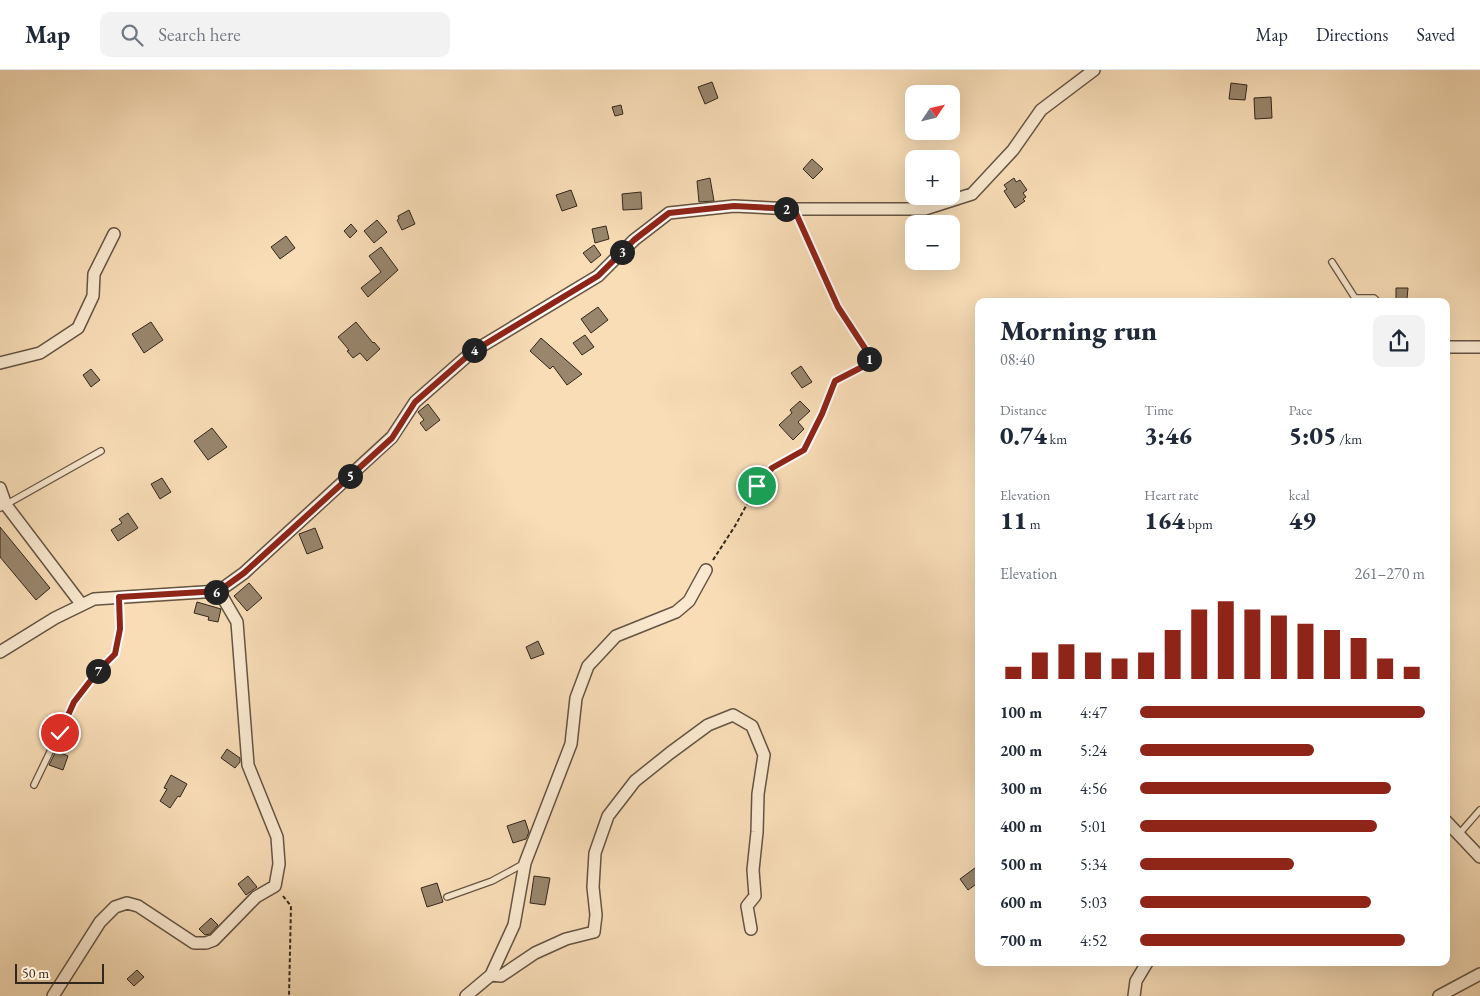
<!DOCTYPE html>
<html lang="en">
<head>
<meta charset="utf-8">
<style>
	body { margin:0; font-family:"EB Garamond",serif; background:#f2f2f3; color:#1f2937; height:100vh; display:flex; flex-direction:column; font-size:19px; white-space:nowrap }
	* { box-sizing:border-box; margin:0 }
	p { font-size:16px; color:#747a83 }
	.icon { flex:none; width:28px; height:28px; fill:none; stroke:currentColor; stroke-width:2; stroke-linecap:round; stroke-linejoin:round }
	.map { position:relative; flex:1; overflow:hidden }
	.drawer { position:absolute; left:975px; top:228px; width:475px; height:668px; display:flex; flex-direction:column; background:#fff; border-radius:10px; box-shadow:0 5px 20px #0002 }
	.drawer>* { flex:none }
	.needle { width:32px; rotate:55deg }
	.buttons { position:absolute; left:905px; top:15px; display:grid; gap:10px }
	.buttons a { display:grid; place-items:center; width:55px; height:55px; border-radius:10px; background:#fff; box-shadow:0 5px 20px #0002; font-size:25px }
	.scale { position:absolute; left:15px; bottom:12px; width:89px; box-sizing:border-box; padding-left:5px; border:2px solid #32271c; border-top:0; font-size:14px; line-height:18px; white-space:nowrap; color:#32271c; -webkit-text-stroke:4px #fae9d0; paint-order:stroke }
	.pin { position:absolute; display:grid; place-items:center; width:42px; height:42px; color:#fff; margin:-21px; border:2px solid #fff; border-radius:50%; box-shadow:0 1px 5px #0007 }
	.km { position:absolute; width:25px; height:25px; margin:-12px; border-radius:50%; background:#222; color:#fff; font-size:14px; line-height:25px; text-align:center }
	.round { display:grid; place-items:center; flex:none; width:52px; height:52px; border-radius:10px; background:#f2f2f3 }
	.head { display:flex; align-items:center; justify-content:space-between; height:85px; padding:0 25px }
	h1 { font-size:28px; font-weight:800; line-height:38px }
	.metrics { display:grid; grid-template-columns:repeat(3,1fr); gap:8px; height:85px; padding:5px 25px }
	.metrics div { display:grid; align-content:center }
	.metrics b { font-size:25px; font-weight:800 }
	.metrics small { font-size:14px; font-weight:400 }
	.metrics p { font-size:14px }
	.chart { height:140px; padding:10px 25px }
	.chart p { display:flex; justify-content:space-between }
	.chart svg { width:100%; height:90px; margin-top:5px; stroke:#8f2418; stroke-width:6 }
	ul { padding:0 25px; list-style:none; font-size:16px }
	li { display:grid; grid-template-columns:80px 60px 1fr; align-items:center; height:38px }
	li i { height:12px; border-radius:6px; background:#8f2418 }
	header { display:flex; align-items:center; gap:30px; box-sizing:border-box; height:70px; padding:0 25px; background:#fff; border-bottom:1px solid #e0e1e3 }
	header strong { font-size:24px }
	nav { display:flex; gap:28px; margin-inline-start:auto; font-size:18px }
	.search { width:350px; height:45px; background:#f2f2f3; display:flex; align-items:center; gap:12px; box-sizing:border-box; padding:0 18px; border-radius:10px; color:#747a83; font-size:19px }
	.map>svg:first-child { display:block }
</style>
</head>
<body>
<header>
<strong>Map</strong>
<div class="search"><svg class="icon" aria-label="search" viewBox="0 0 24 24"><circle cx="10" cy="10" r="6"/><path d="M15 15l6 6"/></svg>Search here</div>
<nav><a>Map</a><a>Directions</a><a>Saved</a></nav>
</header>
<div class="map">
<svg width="1480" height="926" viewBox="0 0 1480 926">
	<rect width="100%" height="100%" fill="#f8ddb7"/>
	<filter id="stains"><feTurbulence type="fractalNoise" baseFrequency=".004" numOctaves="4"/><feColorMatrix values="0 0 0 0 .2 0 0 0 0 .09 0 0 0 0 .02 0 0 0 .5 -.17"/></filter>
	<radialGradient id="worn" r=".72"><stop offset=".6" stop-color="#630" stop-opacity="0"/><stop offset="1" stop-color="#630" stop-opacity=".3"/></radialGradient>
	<path fill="#99866d" stroke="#32271c" d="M 712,12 L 718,28 L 705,34 L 698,17 Z
		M 1231,13 L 1247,15 L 1245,30 L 1229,29 Z
		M 1271,27 L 1272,48 L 1255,49 L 1254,28 Z
		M 621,35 L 623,44 L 615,46 L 612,37 Z
		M 812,89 L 823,99 L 813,109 L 803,99 Z
		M 710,108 L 714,131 L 699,132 L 697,111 Z
		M 1014,108 L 1016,112 L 1020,110 L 1027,120 L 1023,123 L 1026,127 L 1023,129 L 1025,131 L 1015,138 L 1004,121 L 1007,119 L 1004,115 Z
		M 571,120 L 577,136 L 562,141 L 556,125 Z
		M 641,122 L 642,139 L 623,140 L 622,124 Z
		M 409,140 L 415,154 L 402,160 L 397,150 L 399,149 L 398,146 Z
		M 377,150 L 387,162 L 374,173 L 364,161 Z
		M 351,154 L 357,161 L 350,168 L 344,161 Z
		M 606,156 L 609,169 L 595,173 L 592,159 Z
		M 286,166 L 295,178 L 280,189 L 271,177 Z
		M 594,175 L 601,185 L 591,193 L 583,183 Z
		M 381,177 L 398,200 L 368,227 L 361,218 L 381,202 L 369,186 Z
		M 1396,218 L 1408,218 L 1407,229 L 1396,229 Z
		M 598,237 L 608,250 L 591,263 L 581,249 Z
		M 151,252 L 163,270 L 144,283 L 132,264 Z
		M 356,252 L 373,273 L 374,272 L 380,279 L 367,291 L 360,283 L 353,288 L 347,281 L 349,280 L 338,267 Z
		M 585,265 L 594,277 L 582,285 L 573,273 Z
		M 541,268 L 582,304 L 567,315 L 553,296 L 550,299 L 530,281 Z
		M 801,296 L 812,312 L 802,318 L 791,303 Z
		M 91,299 L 100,310 L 91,317 L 83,305 Z
		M 800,331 L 810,341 L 798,352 L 804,359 L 793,370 L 779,355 L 792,343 L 790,340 Z
		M 428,334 L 440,350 L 426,361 L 420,353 L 424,350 L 418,342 Z
		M 212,358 L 227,377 L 208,390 L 194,371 Z
		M 162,408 L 171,422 L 160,429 L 151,414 Z
		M 128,443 L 138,458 L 118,471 L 111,460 L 122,453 L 119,449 Z
		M 0,457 L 50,518 L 36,530 L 0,487 Z
		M 315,458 L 323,478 L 307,484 L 299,464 Z
		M 249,513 L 262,528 L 247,541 L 234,526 Z
		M 197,532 L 221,539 L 218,552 L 208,550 L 209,547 L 194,543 Z
		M 538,571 L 544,584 L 531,589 L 526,577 Z
		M 227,679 L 240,688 L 240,692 L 235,698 L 221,688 Z
		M 56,681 L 68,686 L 63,700 L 49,695 Z
		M 171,705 L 187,714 L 180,727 L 178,726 L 170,738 L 160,731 L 167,719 L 164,718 Z
		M 525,750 L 529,762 L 526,769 L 513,773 L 507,756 Z
		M 979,795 L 979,812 L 968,820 L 960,809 Z
		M 248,806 L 257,817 L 246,825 L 238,814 Z
		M 534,806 L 550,808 L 545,835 L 530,833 Z
		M 437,813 L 443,832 L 427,837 L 421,818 Z
		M 211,848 L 218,855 L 210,864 L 205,865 L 199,859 Z
		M 137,900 L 144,907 L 134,916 L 127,909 Z"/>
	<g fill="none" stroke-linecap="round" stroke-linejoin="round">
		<g stroke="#645443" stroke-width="8">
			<path id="lane" d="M 1332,192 L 1355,228 L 1374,228 L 1377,231
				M 0,438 L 101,381
				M 34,715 L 74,632 L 98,601 L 115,584 L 120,559 L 119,527
				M 1459,764 L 1480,740
				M 447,827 L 492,811 L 525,793"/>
		</g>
		<g stroke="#645443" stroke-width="14">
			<path id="street" d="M 1446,277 L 1480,277
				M 0,293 L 40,283 L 78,258 L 93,226 L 94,204 L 114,164
				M 0,418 L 6,435 L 82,535
				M 0,582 L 55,548 L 94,529 L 219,521 L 244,503 L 392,367 L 415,332 L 472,282 L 598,206 L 634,170 L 669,143 L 734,136 L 794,139 L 925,139 L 972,124 L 1013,80 L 1041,40 L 1094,0
				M 1446,751 L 1480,787
				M 491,905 L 501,906 L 535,883 L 566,869 L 594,862 L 596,845 L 593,817 L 595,783 L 608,746 L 635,711 L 670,683 L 708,655 L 733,645 L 752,656 L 764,685 L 758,724 L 757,762 L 753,800 L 755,826 L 747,836 L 751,859
				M 53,926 L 100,852 L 115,837 L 127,833 L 138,836 L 194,873 L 206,873 L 214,870 L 256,827 L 275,816 L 279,794 L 277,767 L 248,695 L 237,552 L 219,521
				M 466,926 L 491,905 L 514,855 L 525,793 L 571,674 L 576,628 L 588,596 L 616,566 L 676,542 L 689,531 L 706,500
				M 1134,926 L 1136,911 L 1148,891
				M 1439,926 L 1480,904"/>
		</g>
		<path stroke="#32271c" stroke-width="2" stroke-dasharray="4 2.5" stroke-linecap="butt" d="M 713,490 L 735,456 L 757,416 L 772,398 L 804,380 L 822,343 L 835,311 L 868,294 L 870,286 L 838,237 L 799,151
			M 283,826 L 291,836 L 289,926"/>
		<use href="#lane" stroke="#fae9d0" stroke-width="5.5"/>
		<use href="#street" stroke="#fae9d0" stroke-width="11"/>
	</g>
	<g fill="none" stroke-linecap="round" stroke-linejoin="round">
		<g stroke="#fff" stroke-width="10">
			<path id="route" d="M 60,663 L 74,632 L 98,601 L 115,584 L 120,559 L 119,527 L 219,521 L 244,503 L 392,368 L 415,332 L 472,282 L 598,206 L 634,170 L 669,143 L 734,136 L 794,139 L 838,237 L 870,286 L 868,294 L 835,311 L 822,344 L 804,380 L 772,398 L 757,416"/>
		</g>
		<use href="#route" stroke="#8f2418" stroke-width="6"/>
	</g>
	<rect width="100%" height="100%" filter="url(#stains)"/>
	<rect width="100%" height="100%" fill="url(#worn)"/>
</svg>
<div class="buttons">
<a><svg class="needle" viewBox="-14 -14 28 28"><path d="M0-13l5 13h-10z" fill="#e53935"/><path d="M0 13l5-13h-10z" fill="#747a83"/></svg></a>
<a>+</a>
<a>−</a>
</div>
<div class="scale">50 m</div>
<div class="pin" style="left:757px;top:416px;background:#1e9e55"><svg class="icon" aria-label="arrive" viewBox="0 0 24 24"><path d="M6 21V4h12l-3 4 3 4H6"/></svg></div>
<div class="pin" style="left:60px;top:663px;background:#d93025"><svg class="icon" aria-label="check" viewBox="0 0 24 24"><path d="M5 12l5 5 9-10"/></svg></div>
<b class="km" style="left:869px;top:289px">1</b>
<b class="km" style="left:786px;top:139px">2</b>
<b class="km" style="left:622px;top:182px">3</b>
<b class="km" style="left:474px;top:280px">4</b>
<b class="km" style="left:350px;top:406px">5</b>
<b class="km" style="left:216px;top:522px">6</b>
<b class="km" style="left:98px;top:601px">7</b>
<section class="drawer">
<div class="head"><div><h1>Morning run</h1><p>08:40</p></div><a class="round"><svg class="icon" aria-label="share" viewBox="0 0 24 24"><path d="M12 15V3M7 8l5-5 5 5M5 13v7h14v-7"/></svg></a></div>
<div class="metrics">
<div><p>Distance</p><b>0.74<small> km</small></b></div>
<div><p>Time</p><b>3:46</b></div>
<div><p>Pace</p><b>5:05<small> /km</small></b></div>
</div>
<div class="metrics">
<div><p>Elevation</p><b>11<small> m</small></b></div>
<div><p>Heart rate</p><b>164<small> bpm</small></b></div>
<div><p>kcal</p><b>49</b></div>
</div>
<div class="chart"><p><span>Elevation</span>261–270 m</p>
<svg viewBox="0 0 160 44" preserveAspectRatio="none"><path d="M5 44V38M15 44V31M25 44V27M35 44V31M45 44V34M55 44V31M65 44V20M75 44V10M85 44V6M95 44V10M105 44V13M115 44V17M125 44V20M135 44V24M145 44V34M155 44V38"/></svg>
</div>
<ul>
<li><b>100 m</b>4:47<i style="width:100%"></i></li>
<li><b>200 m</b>5:24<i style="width:61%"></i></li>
<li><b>300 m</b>4:56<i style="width:88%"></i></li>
<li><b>400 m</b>5:01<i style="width:83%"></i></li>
<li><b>500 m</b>5:34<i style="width:54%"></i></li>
<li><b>600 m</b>5:03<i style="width:81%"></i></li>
<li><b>700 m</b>4:52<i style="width:93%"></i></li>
</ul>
</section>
</div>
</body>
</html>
